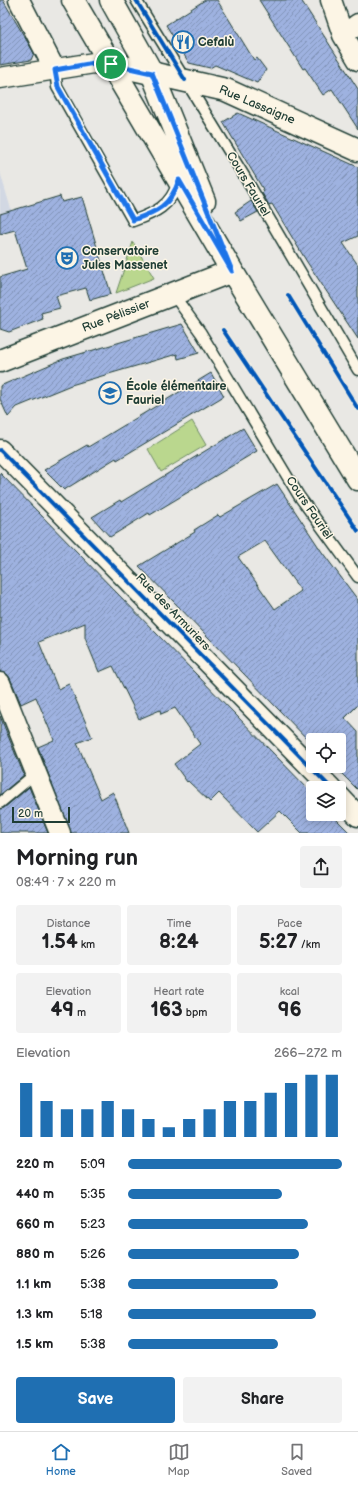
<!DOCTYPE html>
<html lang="en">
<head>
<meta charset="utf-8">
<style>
	body { margin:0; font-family:"Balsamiq Sans",sans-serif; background:#f2f2f2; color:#202124; height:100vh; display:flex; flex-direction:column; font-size:15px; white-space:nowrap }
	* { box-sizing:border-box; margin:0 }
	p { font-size:13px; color:#757577 }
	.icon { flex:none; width:22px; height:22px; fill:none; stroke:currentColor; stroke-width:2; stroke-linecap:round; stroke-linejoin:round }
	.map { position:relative; height:833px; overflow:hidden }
	.drawer { display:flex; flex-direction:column; background:#fff; flex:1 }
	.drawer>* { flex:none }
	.controls { position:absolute; left:306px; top:733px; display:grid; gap:8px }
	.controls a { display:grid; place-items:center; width:40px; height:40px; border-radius:4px; background:#fff; box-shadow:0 2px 10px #0003; font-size:20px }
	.scale { position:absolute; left:12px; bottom:10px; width:58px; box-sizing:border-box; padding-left:4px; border:2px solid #1f3d34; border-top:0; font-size:11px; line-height:14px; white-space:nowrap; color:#1f3d34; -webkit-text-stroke:3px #fcf5e5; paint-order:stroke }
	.pin { position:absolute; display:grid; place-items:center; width:34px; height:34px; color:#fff; margin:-17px; border:2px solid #fff; border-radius:50%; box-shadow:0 1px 4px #0007 }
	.round { display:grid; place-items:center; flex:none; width:42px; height:42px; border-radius:4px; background:#f2f2f2 }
	.summary { display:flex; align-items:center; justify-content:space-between; height:68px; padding:0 16px }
	h1 { font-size:22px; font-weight:800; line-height:30px }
	.metrics { display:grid; grid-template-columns:repeat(3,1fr); gap:6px; height:68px; padding:4px 16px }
	.metrics div { display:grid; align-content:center; border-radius:4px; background:#f2f2f2; text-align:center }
	.metrics b { font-size:20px; font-weight:800 }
	.metrics small { font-size:11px; font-weight:400 }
	.metrics p { font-size:11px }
	.chart { height:112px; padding:8px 16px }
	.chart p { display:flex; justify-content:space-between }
	.chart svg { width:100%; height:72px; margin-top:4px; stroke:#1f6fb2; stroke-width:6 }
	.cta { display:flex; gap:8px; margin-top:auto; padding:8px 16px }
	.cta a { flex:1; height:46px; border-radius:4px; background:#1f6fb2; color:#fff; font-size:16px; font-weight:800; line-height:46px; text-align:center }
	.cta a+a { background:#f2f2f2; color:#202124 }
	ul { padding:0 16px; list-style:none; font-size:13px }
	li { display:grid; grid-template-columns:64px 48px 1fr; align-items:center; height:30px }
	li i { height:10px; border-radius:5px; background:#1f6fb2 }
	.menu { display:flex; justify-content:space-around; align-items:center; height:56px; border-top:1px solid #e0e0e0; background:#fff; font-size:11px; color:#757577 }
	.menu a { display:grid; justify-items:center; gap:2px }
	.menu .active { color:#1f6fb2 }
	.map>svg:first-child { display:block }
</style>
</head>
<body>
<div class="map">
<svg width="358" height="833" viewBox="0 0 358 833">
	<defs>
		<pattern id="building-hatch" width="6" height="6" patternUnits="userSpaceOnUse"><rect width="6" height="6" fill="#9eb2e0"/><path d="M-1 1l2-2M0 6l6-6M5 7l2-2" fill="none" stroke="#8092b6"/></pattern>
	</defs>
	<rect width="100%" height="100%" fill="#e9e8e4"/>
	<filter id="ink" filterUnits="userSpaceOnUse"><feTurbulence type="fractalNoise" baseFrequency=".025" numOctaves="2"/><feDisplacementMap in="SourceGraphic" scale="8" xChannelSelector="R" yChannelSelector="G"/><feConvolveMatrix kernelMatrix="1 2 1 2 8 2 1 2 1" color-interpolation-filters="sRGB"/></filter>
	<g filter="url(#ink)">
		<path fill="#d2d8e3" d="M 0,172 L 13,216 L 0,222 Z"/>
		<path fill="#bad78e" stroke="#6c8a61" d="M 133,242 L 154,278 L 116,293 Z
			M 192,421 L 206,445 L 161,472 L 148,449 Z"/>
		<path fill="url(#building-hatch)" stroke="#1f3d34" fill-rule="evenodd" d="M 0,0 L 3,0 L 34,53 L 31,60 L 0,65 Z
			M 205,0 L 217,0 L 254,60 L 257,58 L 266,70 L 257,83 L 215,65 L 210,68 L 189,63 L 166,25 Z
			M 259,0 L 301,0 L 358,89 L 358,129 L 332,89 L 323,95 L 305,68 L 303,69 Z
			M 238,113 L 358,167 L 358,236 L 343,243 L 358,265 L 358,339 L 307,262 L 272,204 L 269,205 L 262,193 L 264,191 L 223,122 Z
			M 60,196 L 62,202 L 82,197 L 111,294 L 90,300 L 86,288 L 56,296 L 60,308 L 41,313 L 43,319 L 9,332 L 0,329 L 0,277 L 27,269 L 15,230 L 0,234 L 0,214 Z
			M 251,201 L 258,212 L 241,221 L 235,212 Z
			M 182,324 L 199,353 L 178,359 L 177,354 L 71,385 L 17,407 L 8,417 L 0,399 L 0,386 L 63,359 Z
			M 211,373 L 224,396 L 117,460 L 116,458 L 64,490 L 44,470 L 87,445 L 88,447 Z
			M 243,428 L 257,451 L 150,515 L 149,513 L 110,537 L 92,517 L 120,500 L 121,502 Z
			M 0,473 L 313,794 L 313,814 L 331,814 L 350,833 L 302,833 L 280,811 L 257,832 L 219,793 L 210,802 L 188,781 L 187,782 L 174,764 L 200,744 L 175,708 L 161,714 L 160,710 L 139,719 L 113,666 L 99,672 L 85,638 L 85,623 L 39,642 L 58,689 L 69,684 L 92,737 L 77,743 L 101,799 L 113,792 L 129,833 L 71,833 L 38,747 L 54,740 L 36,697 L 21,704 L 10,678 L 7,674 L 0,672 Z
			M 277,484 L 322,552 L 358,600 L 358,705 L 345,718 L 358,732 L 358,790 L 334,766 L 339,766 L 339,740 L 313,740 L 313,745 L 139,566 L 195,532 L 194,530 L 218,515 L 220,517 ZM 265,541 L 301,591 L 275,609 L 238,557 Z
			M 0,716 L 24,775 L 0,795 Z
			M 29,787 L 48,833 L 0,833 L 0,809 L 4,808 Z"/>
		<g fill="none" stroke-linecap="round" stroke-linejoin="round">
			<g stroke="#1f3d34" stroke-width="13">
				<path id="service" d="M 136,0 L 246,179 L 358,370
					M 55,70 L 57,87 L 133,221 C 155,213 171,206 178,182
					M 173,294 L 201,333 L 299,496 L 358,577
					M 0,803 L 29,779 L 37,775"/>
			</g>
			<g stroke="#1f3d34" stroke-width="23">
				<path id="minor" d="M 19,0 L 55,70
					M 331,0 L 343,35 L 358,60
					M 343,35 L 358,24
					M 0,78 L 94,63 L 111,64
					M 0,450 L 331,788
					M 0,683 L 60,833
					M 339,796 L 358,816"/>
			</g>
			<g stroke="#1f3d34" stroke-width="25">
				<path id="tertiary" d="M 111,64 L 226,90 L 358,150"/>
			</g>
			<g stroke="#1f3d34" stroke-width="25">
				<path id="secondary" d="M 73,0 L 232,271 L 358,479
					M 111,0 L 152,73 L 204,201
					M 0,361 L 232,271"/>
			</g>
			<use href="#service" stroke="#fcf5e5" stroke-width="10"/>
			<use href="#minor" stroke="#fcf5e5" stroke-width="20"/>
			<use href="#tertiary" stroke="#fcf5e5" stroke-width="22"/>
			<use href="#secondary" stroke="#fcf5e5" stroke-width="22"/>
			<g stroke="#fcf5e5" stroke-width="6">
				<path id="cycleway" d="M 136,0 L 185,80
					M 288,295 L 358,409
					M 223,330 L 358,531
					M 0,450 L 331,788"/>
			</g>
			<use href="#cycleway" stroke="#0057b8" stroke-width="4"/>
		</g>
	</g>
	<g fill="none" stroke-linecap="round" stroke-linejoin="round" filter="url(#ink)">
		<g stroke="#fff" stroke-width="8">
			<path id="route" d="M 94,63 L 111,64 L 152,73 L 232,271 L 179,180 C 171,205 157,212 133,220 L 58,87 L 55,70 Z"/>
		</g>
		<use href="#route" stroke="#1a73e8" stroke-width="5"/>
	</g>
	<defs>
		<g id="restaurant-ring" transform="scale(1.15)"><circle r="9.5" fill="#fcf5e5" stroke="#1f6fb2" stroke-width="1.5"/><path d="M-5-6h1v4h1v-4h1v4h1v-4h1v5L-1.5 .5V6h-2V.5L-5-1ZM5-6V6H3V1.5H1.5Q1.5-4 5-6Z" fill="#1f6fb2"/></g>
		<g id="theatre-ring" transform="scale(1.15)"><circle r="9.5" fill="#fcf5e5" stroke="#1f6fb2" stroke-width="1.5"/><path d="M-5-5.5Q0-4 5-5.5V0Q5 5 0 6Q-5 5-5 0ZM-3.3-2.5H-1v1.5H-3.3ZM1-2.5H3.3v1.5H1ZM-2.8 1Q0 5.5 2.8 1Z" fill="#1f6fb2"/></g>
		<g id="school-ring" transform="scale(1.15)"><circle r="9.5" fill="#fcf5e5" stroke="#1f6fb2" stroke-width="1.5"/><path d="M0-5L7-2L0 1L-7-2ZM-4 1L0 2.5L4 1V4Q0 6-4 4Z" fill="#1f6fb2"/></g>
	</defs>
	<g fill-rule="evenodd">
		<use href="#restaurant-ring" x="183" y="42"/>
		<use href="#theatre-ring" x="67" y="258"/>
		<use href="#school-ring" x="110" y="393"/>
	</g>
	<g text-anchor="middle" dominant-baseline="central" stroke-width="3" stroke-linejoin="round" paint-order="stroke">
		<g font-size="12" font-weight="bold" fill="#1f3d34" stroke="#fcf5e5" text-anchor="start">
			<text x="198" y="42">Cefalù</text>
			<text x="82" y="251">Conservatoire<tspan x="82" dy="14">Jules Massenet</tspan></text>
			<text x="126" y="386">École élémentaire<tspan x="126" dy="14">Fauriel</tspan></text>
		</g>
		<g font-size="12" fill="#1f3d34" stroke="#fcf5e5">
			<text transform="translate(257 105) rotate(23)">Rue Lassaigne</text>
			<text transform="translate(248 184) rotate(59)">Cours Fauriel</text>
			<text transform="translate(116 316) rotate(-21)">Rue Pélissier</text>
			<text transform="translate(309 508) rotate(56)">Cours Fauriel</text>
			<text transform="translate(173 612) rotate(46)">Rue des Armuriers</text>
		</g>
	</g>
</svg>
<div class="controls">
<a><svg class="icon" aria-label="locate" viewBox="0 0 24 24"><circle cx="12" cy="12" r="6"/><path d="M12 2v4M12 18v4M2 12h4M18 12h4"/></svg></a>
<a><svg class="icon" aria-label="layers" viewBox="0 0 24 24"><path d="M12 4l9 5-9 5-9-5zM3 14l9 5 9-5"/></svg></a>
</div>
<div class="scale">20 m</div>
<div class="pin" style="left:111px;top:64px;background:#1e9e55"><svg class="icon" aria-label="arrive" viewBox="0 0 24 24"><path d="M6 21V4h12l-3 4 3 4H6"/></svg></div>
</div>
<section class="drawer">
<div class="summary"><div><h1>Morning run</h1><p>08:49 · 7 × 220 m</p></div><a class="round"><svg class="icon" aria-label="share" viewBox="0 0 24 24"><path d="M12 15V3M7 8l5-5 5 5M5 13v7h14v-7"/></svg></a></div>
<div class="metrics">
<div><p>Distance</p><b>1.54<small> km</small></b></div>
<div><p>Time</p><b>8:24</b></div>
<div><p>Pace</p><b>5:27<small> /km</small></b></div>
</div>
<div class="metrics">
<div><p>Elevation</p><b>49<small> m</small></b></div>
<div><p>Heart rate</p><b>163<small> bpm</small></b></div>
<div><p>kcal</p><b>96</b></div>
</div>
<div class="chart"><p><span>Elevation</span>266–272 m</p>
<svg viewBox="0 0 160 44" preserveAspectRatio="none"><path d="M5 44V11M15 44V22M25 44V27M35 44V27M45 44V22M55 44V27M65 44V33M75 44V38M85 44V33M95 44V27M105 44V22M115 44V22M125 44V17M135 44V11M145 44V6M155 44V6"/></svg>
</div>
<ul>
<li><b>220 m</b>5:09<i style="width:100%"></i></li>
<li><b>440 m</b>5:35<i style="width:72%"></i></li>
<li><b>660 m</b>5:23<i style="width:84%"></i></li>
<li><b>880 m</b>5:26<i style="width:80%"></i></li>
<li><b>1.1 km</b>5:38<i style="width:70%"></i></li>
<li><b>1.3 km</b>5:18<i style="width:88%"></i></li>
<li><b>1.5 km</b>5:38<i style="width:70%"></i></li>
</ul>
<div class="cta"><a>Save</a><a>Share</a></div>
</section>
<nav class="menu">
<a class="active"><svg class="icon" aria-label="home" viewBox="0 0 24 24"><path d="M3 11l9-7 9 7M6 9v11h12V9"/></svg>Home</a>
<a><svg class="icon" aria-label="map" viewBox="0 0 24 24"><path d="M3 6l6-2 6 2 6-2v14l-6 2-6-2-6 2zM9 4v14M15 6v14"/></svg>Map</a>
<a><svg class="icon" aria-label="saved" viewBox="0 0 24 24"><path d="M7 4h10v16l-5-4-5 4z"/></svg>Saved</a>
</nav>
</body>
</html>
